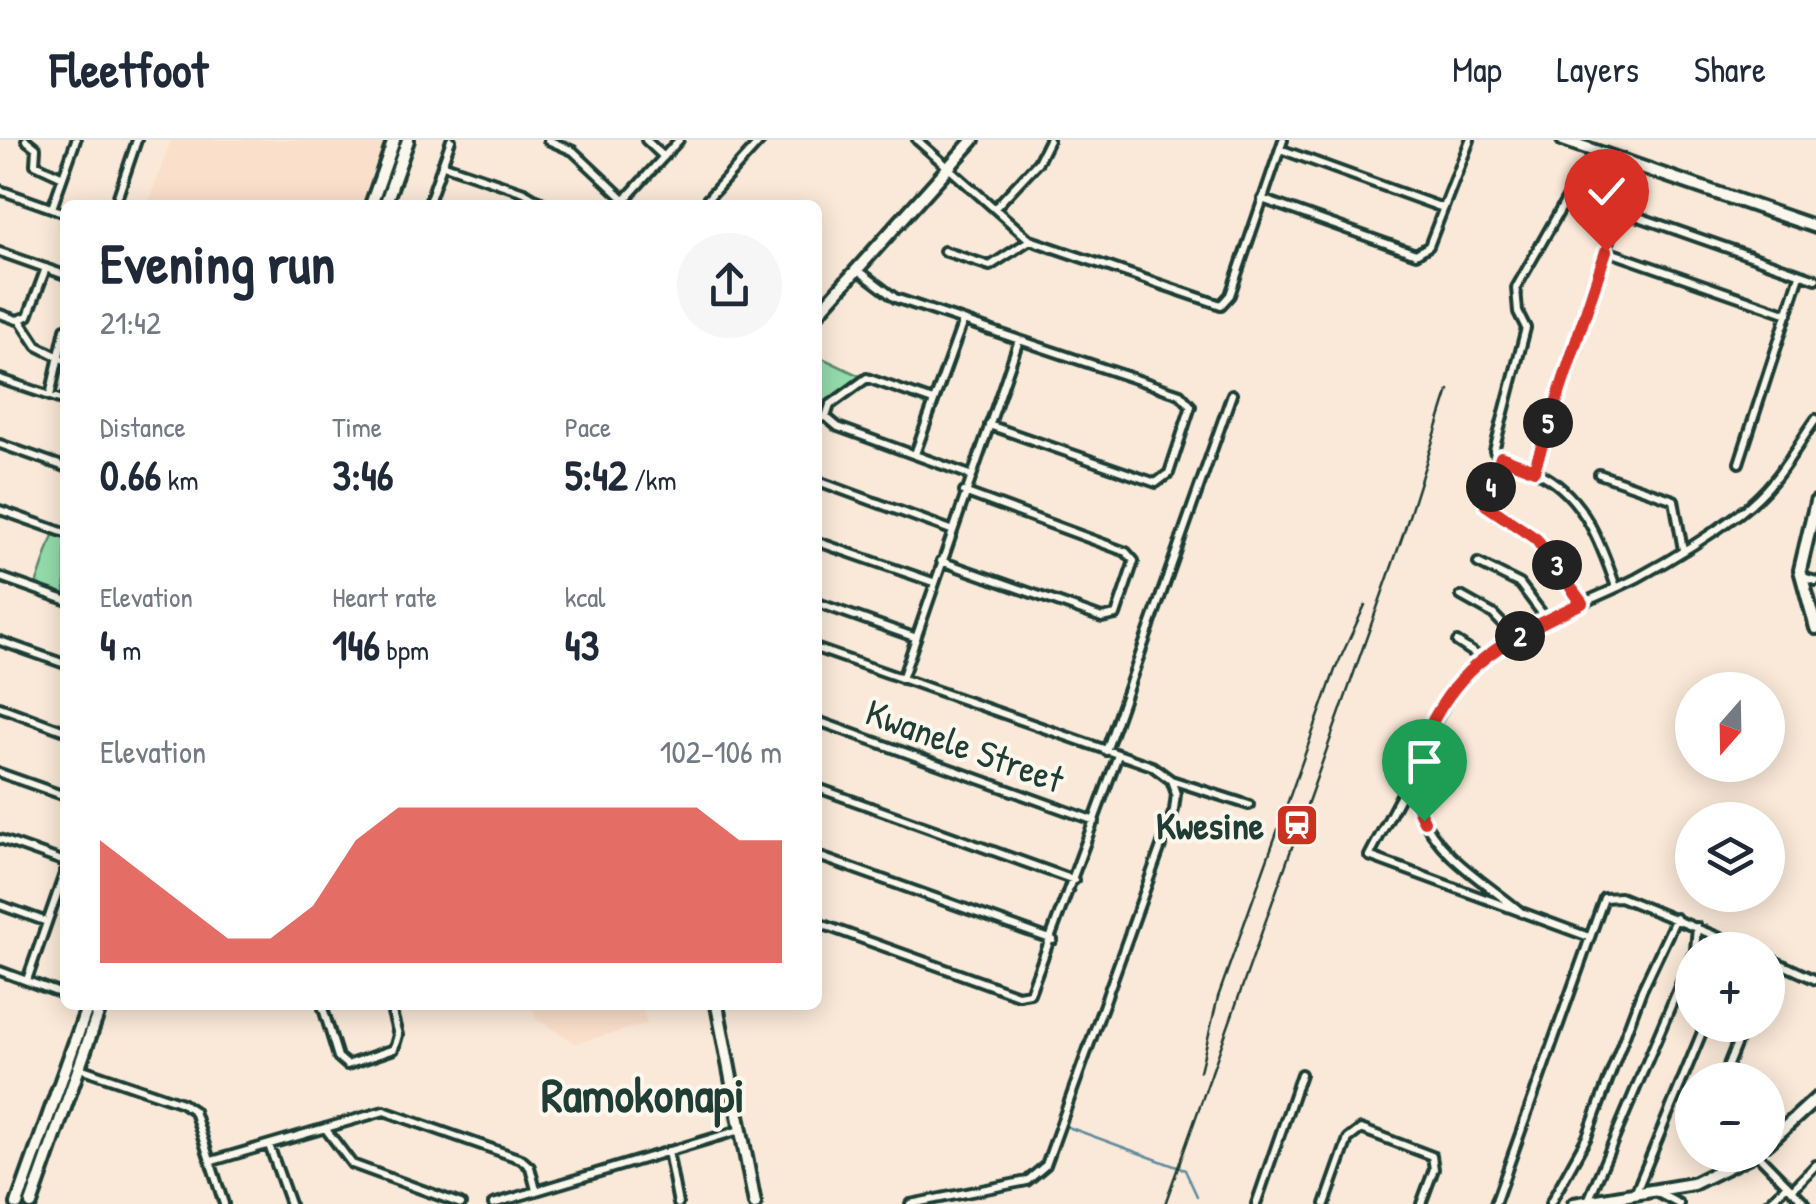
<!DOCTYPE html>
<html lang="en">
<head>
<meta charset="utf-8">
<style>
	body { margin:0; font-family:"Patrick Hand",sans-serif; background:#f6f6f7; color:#1f2937; height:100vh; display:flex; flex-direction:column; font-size:38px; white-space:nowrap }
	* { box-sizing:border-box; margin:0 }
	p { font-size:32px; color:#747a83 }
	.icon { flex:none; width:55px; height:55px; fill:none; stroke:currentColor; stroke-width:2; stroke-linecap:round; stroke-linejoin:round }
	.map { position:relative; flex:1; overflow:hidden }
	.panel { position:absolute; left:60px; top:60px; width:762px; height:810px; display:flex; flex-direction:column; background:#fff; border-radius:15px; box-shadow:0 5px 25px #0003 }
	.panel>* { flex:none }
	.needle { width:65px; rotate:200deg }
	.fabs { position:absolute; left:1675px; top:532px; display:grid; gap:20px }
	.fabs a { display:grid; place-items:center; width:110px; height:110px; border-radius:50%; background:#fff; box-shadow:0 5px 25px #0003; font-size:50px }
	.pin { position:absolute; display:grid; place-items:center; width:85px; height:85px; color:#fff; margin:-102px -42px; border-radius:50% 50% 50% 0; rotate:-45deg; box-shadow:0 0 10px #0007 }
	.pin .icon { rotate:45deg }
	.km { position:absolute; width:50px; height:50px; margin:-25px; border-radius:50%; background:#222; color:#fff; font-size:28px; line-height:50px; text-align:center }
	.round { display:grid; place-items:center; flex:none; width:105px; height:105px; border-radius:52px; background:#f6f6f7 }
	.headline { display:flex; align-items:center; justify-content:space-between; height:170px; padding:0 40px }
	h1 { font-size:55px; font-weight:700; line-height:75px }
	.metrics { display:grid; grid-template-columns:repeat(3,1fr); gap:15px; height:170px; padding:10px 40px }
	.metrics div { display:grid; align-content:center }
	.metrics b { font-size:42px; font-weight:700 }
	.metrics small { font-size:28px; font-weight:400 }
	.metrics p { font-size:28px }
	.chart { height:280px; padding:20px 40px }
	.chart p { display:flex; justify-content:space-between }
	.chart svg { width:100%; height:180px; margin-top:10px; fill:#d93025; opacity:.7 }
	header { display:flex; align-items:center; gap:60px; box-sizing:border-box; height:140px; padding:0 50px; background:#fff; border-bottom:2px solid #e0e1e3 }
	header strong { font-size:48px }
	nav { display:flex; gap:55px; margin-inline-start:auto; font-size:35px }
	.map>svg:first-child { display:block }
</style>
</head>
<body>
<header>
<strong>Fleetfoot</strong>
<nav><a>Map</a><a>Layers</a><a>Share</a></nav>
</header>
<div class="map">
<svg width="1816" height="1064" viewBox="0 0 1816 1064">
	<rect width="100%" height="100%" fill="#fae9d8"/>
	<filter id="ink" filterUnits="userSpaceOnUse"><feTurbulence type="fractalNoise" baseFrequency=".01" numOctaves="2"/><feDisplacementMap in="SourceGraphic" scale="20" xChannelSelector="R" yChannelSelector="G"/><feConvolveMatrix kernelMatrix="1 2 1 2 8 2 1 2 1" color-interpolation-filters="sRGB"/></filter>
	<g filter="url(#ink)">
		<path fill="#fadfca" d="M 171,0 L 384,0 L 361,65 L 148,65 Z
			M 532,865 L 642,865 L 647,884 L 576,903 L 536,879 Z"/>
		<path fill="#94dcab" stroke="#5a8c70" stroke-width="2.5" d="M 818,216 L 860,236 L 826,261 L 818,275 Z
			M 54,392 L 65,396 L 65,455 L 36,445 Z"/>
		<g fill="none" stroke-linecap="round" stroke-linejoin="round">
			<path stroke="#5f8b9f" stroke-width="2.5" d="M 1068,987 L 1185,1030 L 1197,1056"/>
			<g stroke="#1f3d34" stroke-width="14">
				<path id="street" d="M 26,0 L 36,8 L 35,24 L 63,37
					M 548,0 L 573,11 L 625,60
					M 646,0 L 664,17
					M 917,0 L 1030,100 L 1221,165 L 1230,155 L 1283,0
					M 1280,9 L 1443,68
					M 442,24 L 524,52 L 546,65
					M 0,50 L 65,73
					M 1262,59 L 1416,114 L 1429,106 L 1470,0
					M 115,65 L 137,0
					M 428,65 L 451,0
					M 620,65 L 679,0
					M 702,65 L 761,0
					M 52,68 L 76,0
					M 995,68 L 1038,22 L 1049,0
					M 944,111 L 990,126 L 1030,100
					M 1607,111 L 1788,174
					M 0,112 L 65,135
					M 858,130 L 895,158 L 1180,254 L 1191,266 L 1169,333 L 1156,343 L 989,285
					M 0,174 L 17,180 L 28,176 L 46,128
					M 20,180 L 37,206 L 65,220
					M 0,239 L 65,261
					M 50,256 L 65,189
					M 826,277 L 838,287 L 970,335
					M 818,278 L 826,277 L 830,265 L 867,238 L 933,261
					M 0,304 L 65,327
					M 915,314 L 963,181
					M 1501,317 L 1486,367 L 1535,399 L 1582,463
					M 1739,323 L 1800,135
					M 1533,330 L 1619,70
					M 1599,334 L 1674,360 L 1683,410
					M 818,341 L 951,390
					M 0,370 L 65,393
					M 818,402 L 933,442
					M 941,421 L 1102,478 L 1116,475 L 1134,421 L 1126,412 L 964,352
					M 1478,423 L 1520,444 L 1547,480
					M 0,437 L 65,460
					M 1802,437 L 1816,441
					M 1616,447 C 1601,404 1585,359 1543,335 C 1528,326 1506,323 1494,311 L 1526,188 L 1518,172 L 1516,148 L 1567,58 L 1576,55 L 1816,139
					M 1461,456 L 1493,474 L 1516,498
					M 818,463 L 914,497
					M 0,501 L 65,524
					M 1457,502 L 1483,519
					M 818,509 L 1152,626 L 1171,640 L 1249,665
					M 902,539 L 1019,200
					M 0,567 L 65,591
					M 818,581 L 1095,681
					M 1106,611 L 1232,254
					M 0,633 L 65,656
					M 1410,638 L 1369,716 L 1589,797
					M 818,648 L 1074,740
					M 0,699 L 65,722
					M 818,716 L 1053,800
					M 0,765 L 47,782
					M 1522,773 C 1486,742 1441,719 1420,673 C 1406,645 1414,620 1429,594 C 1441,572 1453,548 1470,530 C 1515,485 1582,466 1637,438 C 1672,419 1708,397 1740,373 C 1778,344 1790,316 1816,279
					M 818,783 L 1018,855 L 1030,853 L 1118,615
					M 1695,810 L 1697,787
					M 1768,818 L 1816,840
					M 0,831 L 65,855
					M 27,840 L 65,731
					M 322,865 L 338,917 L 347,925 L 394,909 L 398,895 L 390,865
					M 77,927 L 182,963 L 194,971 L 224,1064
					M 1722,940 L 1744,885
					M 325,988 L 352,1024 L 461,1064
					M 269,1005 L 290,1064
					M 668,1011 L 678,1064
					M 1758,1015 L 1806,1064
					M 212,1021 L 384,971 L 521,1019 L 530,1027 L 536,1050
					M 1792,1050 L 1816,1025
					M 1654,1051 L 1679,1064
					M 1635,1054 L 1705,885
					M 1588,1061 L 1692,816
					M 493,1064 L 740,990
					M 910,1064 L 1027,1041 L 1046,1025 L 1174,670 L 1176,654 L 1171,640
					M 1256,1064 L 1301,934
					M 1325,1064 L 1348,999 L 1361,989 L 1432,1016 L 1434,1029 L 1421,1064
					M 1495,1064 L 1604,758 L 1620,757 L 1750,810
					M 1550,1064 L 1587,997 L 1642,850 L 1676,778
					M 1767,1064 L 1787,1045"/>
			</g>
			<g stroke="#1f3d34" stroke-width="18">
				<path id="secondary" d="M 1563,0 L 1816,87
					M 371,65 L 394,0
					M 385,65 L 408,0
					M 818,173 L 973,0
					M 1816,362 L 1800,430 L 1816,488
					M 717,865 L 755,1064
					M 1768,1003 L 1816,959
					M 17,1064 L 88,865
					M 31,1064 L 101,865
					M 1574,1064 L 1693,1044 L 1752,1015"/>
			</g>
			<use href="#street" stroke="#fbf7ec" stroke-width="6"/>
			<use href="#secondary" stroke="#fbf7ec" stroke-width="10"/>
			<path stroke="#1f3d34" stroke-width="2.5" d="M 1200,931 L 1218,857 L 1335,530 L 1365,465
				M 1165,1064 L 1403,395 L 1449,250"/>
		</g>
	</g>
	<g fill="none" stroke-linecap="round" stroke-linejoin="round" filter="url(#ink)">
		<g stroke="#fff" stroke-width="20">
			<path id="route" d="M 1424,681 C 1396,633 1438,558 1476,525 C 1506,499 1546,480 1582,463 L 1536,399 L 1486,365 L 1501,317 L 1534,330 L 1606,111"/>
		</g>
		<use href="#route" stroke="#d93025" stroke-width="12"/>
	</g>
	<defs>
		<g id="station-square" transform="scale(2.25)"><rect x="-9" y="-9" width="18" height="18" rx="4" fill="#c8321e" stroke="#fbf7ec"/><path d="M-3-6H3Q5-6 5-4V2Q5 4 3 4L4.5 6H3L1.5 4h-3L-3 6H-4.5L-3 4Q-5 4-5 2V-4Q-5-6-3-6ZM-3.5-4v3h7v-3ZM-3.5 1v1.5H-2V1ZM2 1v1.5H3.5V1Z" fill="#fff"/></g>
	</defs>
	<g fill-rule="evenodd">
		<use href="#station-square" x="1297" y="685"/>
	</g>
	<g text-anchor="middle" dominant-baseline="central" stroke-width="8" stroke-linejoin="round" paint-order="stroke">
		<g font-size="38" fill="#1f3d34" stroke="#fbf7ec">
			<text transform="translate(965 605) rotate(20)">Kwanele Street</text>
		</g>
		<g font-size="38" font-weight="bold" fill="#1f3d34" stroke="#fbf7ec" text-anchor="end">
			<text x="1264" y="685">Kwesine</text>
		</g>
		<g font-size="48" font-weight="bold" fill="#1f3d34" stroke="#fbf7ec">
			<text x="643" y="954">Ramokonapi</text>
		</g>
	</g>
</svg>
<div class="fabs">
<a><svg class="needle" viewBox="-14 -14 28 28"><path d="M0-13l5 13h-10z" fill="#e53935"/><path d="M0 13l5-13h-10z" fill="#747a83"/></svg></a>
<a><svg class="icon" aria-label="layers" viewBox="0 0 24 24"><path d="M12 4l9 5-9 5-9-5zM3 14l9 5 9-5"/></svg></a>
<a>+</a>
<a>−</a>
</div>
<div class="pin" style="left:1424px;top:681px;background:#1e9e55"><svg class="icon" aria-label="arrive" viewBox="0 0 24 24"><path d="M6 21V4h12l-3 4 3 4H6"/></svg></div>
<div class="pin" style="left:1606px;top:111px;background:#d93025"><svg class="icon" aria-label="check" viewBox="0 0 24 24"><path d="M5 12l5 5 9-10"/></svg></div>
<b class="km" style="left:1520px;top:496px">2</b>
<b class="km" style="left:1557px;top:425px">3</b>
<b class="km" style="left:1491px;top:347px">4</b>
<b class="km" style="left:1548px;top:283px">5</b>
<section class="panel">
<div class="headline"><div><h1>Evening run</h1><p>21:42</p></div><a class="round"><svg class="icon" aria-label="share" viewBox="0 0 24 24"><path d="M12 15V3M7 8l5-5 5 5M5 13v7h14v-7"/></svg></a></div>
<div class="metrics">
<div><p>Distance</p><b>0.66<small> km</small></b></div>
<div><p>Time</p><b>3:46</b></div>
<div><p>Pace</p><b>5:42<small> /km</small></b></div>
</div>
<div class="metrics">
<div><p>Elevation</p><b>4<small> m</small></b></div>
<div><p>Heart rate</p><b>146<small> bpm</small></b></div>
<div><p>kcal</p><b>43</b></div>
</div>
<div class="chart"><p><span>Elevation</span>102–106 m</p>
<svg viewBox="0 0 160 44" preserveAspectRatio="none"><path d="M0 44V14L10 22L20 30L30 38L40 38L50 30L60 14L70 6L80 6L90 6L100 6L110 6L120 6L130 6L140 6L150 14L160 14V44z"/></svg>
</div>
</section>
</div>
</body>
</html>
